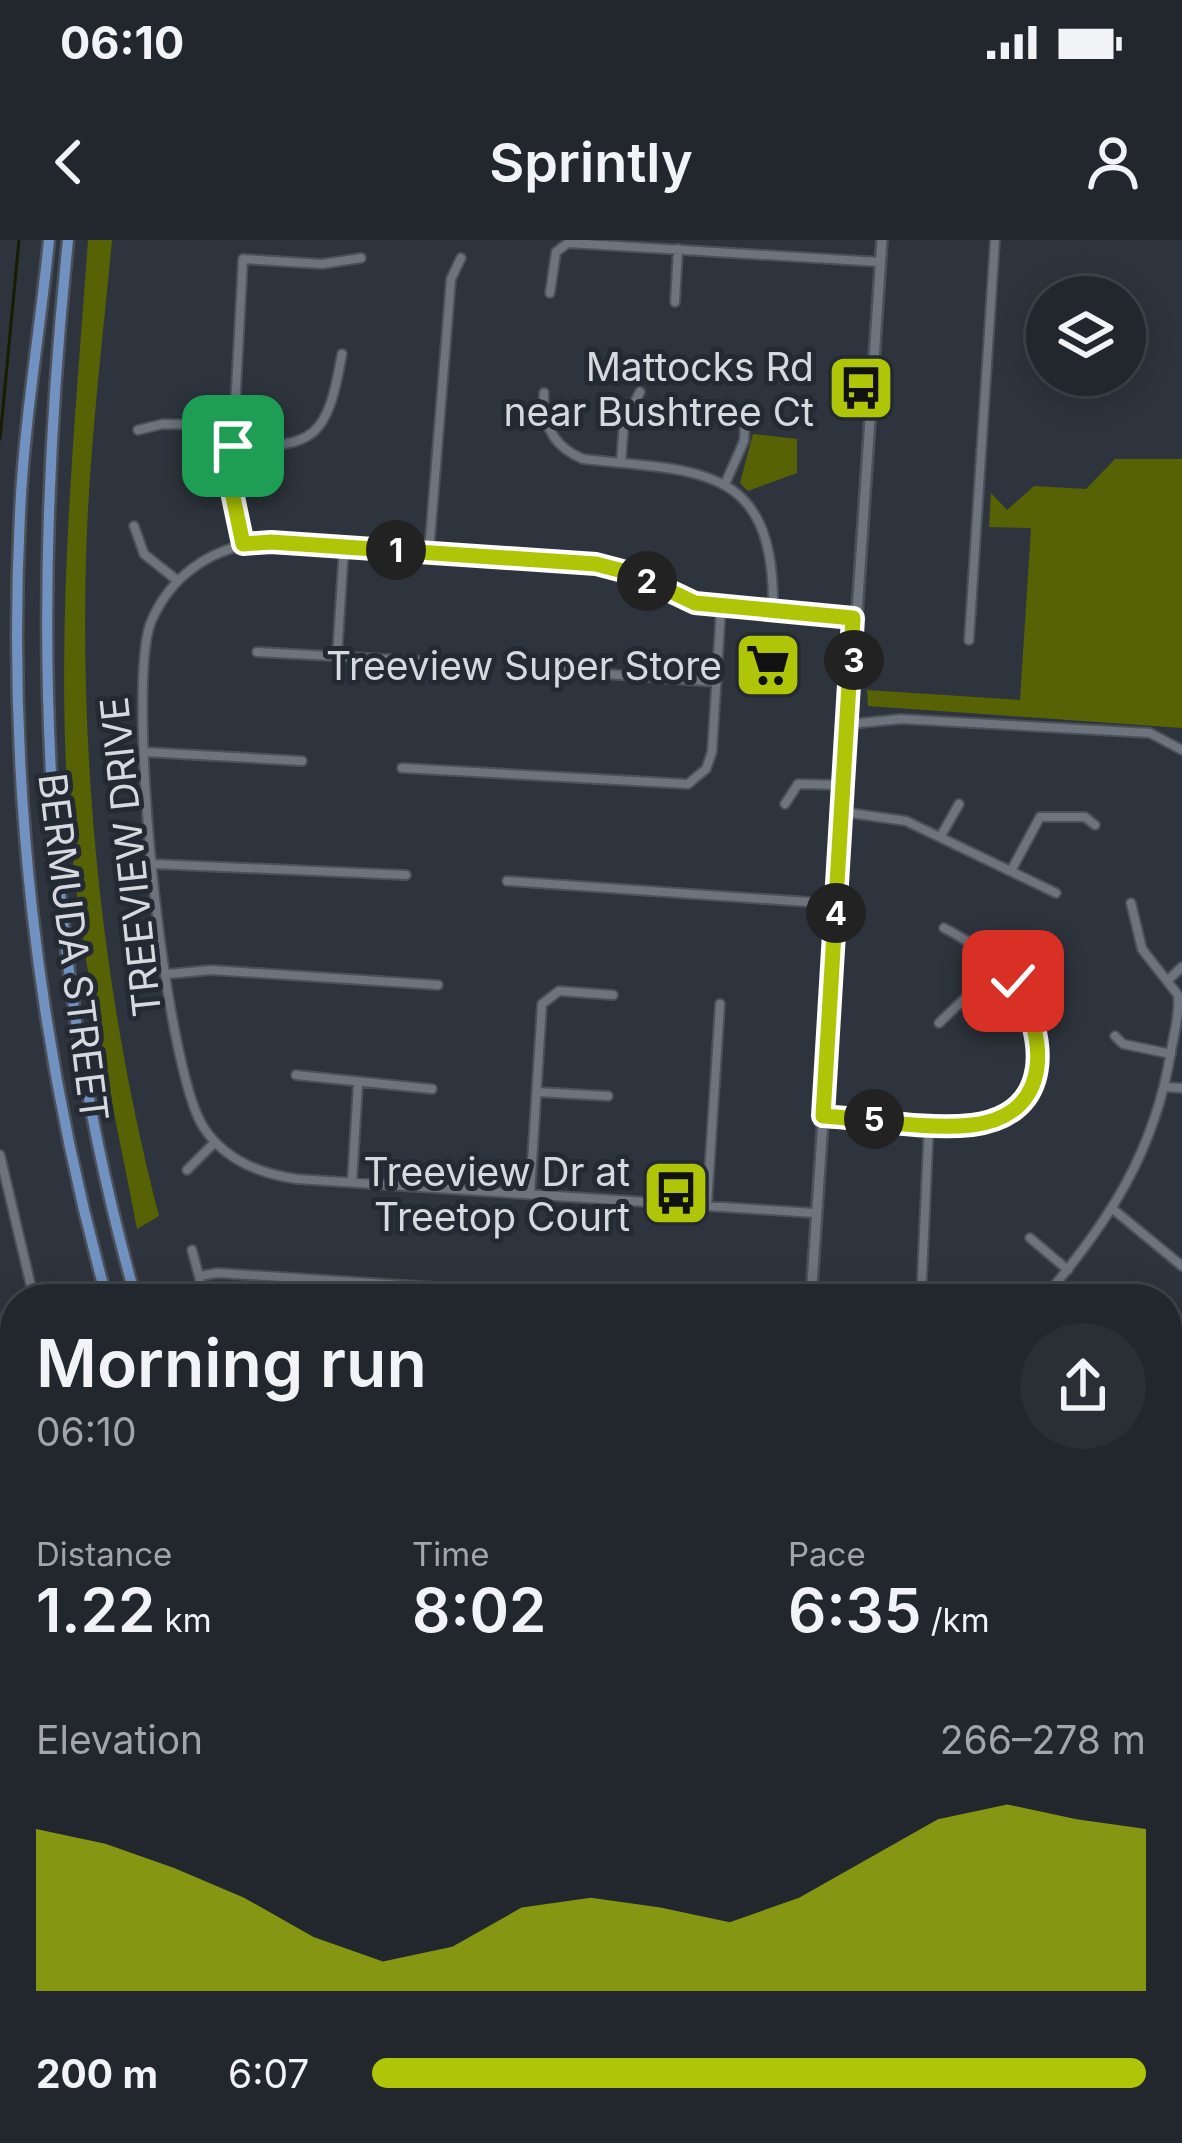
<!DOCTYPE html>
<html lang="en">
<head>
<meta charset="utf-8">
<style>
	body { margin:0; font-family:Inter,sans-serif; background:#2a2f36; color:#f1f3f6; height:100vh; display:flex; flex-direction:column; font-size:45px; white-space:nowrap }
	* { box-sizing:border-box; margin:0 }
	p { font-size:39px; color:#a2a5aa }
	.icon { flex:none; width:66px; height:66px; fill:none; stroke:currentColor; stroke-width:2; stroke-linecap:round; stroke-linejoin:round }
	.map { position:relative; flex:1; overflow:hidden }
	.details { position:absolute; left:0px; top:1044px; width:1182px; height:861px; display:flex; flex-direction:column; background:#22272e; border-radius:48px 48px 0 0; box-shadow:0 6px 30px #0003,0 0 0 3px #3f444a }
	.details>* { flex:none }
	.controls { position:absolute; left:1026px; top:36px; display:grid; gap:24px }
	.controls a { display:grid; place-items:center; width:120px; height:120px; border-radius:50%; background:#22272e; box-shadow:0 6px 30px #0003,0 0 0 3px #3f444a; font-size:60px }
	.pin { position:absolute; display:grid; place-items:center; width:102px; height:102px; color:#fff; margin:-51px; border-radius:24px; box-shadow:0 6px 18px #0006 }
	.km { position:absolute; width:60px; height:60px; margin:-30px; border-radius:50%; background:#222; color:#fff; font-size:33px; line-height:60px; text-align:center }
	.round { display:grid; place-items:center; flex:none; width:126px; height:126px; border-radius:63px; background:#2a2f36 }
	.head { display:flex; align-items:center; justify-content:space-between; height:204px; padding:0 36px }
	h1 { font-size:66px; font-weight:600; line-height:90px }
	.stats { display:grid; grid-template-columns:repeat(3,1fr); gap:18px; height:204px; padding:12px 36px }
	.stats div { display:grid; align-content:center }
	.stats b { font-size:60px; font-weight:600 }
	.stats small { font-size:33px; font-weight:400 }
	.stats p { font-size:33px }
	.chart { height:336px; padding:24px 36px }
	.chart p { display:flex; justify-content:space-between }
	.chart svg { width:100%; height:216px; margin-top:12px; fill:#afc507; opacity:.7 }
	ul { padding:0 36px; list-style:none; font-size:39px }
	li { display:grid; grid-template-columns:192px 144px 1fr; align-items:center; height:90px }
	li i { height:30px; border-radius:15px; background:#afc507 }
	.status { display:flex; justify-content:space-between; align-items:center; height:84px; padding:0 60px; background:#22272e; direction:ltr }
	.status svg { height:33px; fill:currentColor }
	header { display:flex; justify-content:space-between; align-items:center; height:156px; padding:0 36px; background:#22272e; font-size:54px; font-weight:600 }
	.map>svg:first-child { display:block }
</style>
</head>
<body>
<div class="status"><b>06:10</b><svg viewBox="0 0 49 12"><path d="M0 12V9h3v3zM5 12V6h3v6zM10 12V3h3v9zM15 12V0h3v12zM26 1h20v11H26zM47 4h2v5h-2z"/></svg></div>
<header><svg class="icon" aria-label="back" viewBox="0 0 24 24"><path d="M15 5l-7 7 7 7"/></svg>Sprintly<svg class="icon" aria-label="person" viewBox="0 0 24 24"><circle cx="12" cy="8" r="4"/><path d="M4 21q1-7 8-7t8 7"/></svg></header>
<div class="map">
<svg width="1182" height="1903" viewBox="0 0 1182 1903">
	<rect width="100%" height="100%" fill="#2e343d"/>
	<path fill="#566204" d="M 88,0 L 112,0 C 102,106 89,211 86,318 C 80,537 104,764 159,976 L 137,989 C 109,843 75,697 67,547 C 57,363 75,183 88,0 Z
		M 753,194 L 797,199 L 797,233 L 748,251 L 740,243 Z
		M 1115,219 L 1182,219 L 1182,488 L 868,466 L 867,450 L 1020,460 L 1031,288 L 989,287 L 991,253 L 1007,270 L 1034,246 L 1086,249 Z"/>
	<path fill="#181c00" d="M 1167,1102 L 1182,1117 L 1182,1367 L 1167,1387 Z
		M 0,1181 L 15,1228 L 15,1401 L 0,1370 Z
		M 1167,1780 L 1182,1781 L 1182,1903 L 1100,1903 L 1099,1890 L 1167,1890 Z
		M 241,1890 L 358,1890 L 364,1903 L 247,1903 Z"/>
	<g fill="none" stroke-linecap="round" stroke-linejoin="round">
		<path stroke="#181c00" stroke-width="3" d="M 0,199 L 19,0"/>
		<g stroke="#4c5159" stroke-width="12">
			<path id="street" d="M 550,53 L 556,12 L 568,3 L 880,22
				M 675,62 L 678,9
				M 544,153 C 542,184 553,207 583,219 C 699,232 776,222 773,372
				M 138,190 L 163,184 L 235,185
				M 233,206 C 317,208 327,197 342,114
				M 621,222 L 624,182 L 640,152
				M 725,244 L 744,201 L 746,166
				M 134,286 L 144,314 L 178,341
				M 243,305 L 231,243 L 243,19 L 322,24 L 361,18
				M 429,312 L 451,39 L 461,18
				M 969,400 L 995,0
				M 257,412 L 422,421
				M 337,416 L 344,307
				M 524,428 L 716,442
				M 850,484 L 901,479 L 1150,493 L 1182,510
				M 145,512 L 302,521
				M 402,528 L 688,544 L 706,529 L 712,512 L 721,368
				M 785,564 L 798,544 L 845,545
				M 843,572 L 906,581 L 1056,653
				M 942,594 L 959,564
				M 154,624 L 406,635
				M 1012,629 L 1040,577 L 1085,577 L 1095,585
				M 507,641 L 837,664
				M 168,734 L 211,730 L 438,745
				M 1168,740 L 1182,727
				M 939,783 L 999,726
				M 1115,796 L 1123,804 L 1171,814
				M 296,835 L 432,849
				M 1165,847 L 1182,848
				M 537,852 L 608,856
				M 823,876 C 867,879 949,895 988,881 C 1006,875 1021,863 1030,847 C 1067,781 999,715 944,688
				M 0,915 L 34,1059
				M 187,930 L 215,902
				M 352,942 L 358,844
				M 530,954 L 542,764 L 559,751 L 613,755
				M 707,965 L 720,764
				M 1114,970 L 1182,1026
				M 814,973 L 297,939 C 261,934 225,920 204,888 C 164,829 125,447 151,382 C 170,337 208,310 255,303 L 596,324 L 634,334 L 695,363 L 853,378
				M 1030,998 L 1068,1030
				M 192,1010 L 205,1059
				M 199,1036 L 218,1033 L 615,1059
				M 921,1059 L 929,883
				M 1043,1059 C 1108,983 1155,912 1171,811 C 1174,793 1180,774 1178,755 L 1142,709 L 1131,663
				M 1167,1529 L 1182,1500
				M 0,1580 L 15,1583
				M 1167,1668 L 1174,1668 C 1181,1681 1179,1713 1167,1723
				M 169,1890 L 176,1903
				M 568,1890 L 588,1903
				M 950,1890 L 951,1903
				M 1036,1890 L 1037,1903
				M 813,1894 L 853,1903
				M 0,1898 L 15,1885
				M 590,1903 L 618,1890
				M 718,1903 L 718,1890"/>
		</g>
		<g stroke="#4c5159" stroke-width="14">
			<path id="secondary" d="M 811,1059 L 882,0
				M 1167,1594 L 1182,1602
				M 1167,1614 L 1182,1618
				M 0,1740 L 15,1729
				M 0,1759 L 15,1748
				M 431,1890 L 437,1903"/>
		</g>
		<g stroke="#4c5159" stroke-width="15">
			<path id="primary" d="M 49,0 C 40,91 24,182 20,273 C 7,537 36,804 107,1059
				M 68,0 C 31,357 37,712 136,1059
				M 465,1890 L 471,1903
				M 496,1890 L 501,1903"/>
		</g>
		<use href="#street" stroke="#6d747e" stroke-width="8"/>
		<use href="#secondary" stroke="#6d747e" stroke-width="9"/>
		<use href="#primary" stroke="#7191c1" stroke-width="10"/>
	</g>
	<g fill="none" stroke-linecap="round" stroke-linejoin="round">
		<g stroke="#fff" stroke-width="24">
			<path id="route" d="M 233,206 L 232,252 L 243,304 L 271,302 L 596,324 L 634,334 L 695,363 L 853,378 L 823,876 C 871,879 925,890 972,885 C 1055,875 1048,794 1013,741"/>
		</g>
		<use href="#route" stroke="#afc507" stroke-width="15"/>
	</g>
	<defs>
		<g id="bus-square" transform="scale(3.45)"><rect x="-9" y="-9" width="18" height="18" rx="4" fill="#afc507" stroke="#242a33"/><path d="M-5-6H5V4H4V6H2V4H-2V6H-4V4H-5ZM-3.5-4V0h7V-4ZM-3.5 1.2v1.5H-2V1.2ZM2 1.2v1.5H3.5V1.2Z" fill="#111"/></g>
		<g id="supermarket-square" transform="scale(3.45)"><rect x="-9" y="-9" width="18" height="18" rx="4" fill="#afc507" stroke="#242a33"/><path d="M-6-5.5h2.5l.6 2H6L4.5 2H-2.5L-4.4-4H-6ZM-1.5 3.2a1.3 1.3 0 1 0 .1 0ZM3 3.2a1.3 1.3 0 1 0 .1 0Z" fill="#111"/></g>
	</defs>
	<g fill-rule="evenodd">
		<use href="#bus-square" x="861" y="148"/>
		<use href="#supermarket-square" x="768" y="425"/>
		<use href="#bus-square" x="676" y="953"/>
	</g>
	<g text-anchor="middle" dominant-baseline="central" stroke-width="10" stroke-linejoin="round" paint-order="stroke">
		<g font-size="39" fill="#d6dae0" stroke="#242a33" text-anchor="end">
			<text x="814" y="126">Mattocks Rd<tspan x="814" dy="45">near Bushtree Ct</tspan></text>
			<text x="722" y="425">Treeview Super Store</text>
			<text x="630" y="931">Treeview Dr at<tspan x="630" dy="45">Treetop Court</tspan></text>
		</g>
		<g font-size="39" fill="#d6dae0" stroke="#242a33">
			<text transform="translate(130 617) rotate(-96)">TREEVIEW DRIVE</text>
			<text transform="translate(74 707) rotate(83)">BERMUDA STREET</text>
		</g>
	</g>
</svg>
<div class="controls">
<a><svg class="icon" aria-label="layers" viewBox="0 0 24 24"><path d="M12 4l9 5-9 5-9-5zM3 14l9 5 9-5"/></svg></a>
</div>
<div class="pin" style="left:233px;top:206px;background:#1e9e55"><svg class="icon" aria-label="arrive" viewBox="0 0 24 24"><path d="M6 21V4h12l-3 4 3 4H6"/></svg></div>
<div class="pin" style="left:1013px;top:741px;background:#d93025"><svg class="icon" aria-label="check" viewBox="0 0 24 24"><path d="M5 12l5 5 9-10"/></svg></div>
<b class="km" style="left:396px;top:310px">1</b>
<b class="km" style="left:647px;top:341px">2</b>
<b class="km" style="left:854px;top:420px">3</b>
<b class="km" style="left:836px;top:673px">4</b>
<b class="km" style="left:874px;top:879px">5</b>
<section class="details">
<div class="head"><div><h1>Morning run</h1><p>06:10</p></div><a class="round"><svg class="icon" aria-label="share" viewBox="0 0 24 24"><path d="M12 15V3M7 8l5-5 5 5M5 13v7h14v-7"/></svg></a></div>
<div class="stats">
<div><p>Distance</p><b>1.22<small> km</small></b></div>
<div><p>Time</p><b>8:02</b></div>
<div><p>Pace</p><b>6:35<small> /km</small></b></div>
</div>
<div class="chart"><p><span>Elevation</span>266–278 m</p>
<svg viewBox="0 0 160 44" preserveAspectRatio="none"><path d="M0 44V11L10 14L20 19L30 25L40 33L50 38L60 35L70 27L80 25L90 27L100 30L110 25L120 17L130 9L140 6L150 9L160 11V44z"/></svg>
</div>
<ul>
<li><b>200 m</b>6:07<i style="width:100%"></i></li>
</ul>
</section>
</div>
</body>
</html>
